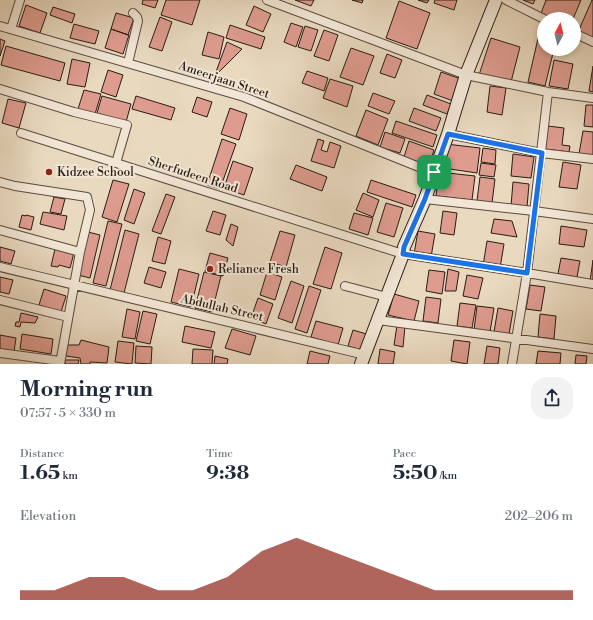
<!DOCTYPE html>
<html lang="en">
<head>
<meta charset="utf-8">
<style>
	body { margin:0; font-family:"Libre Bodoni",serif; background:#f2f2f3; color:#1f2937; height:100vh; display:flex; flex-direction:column; font-size:15px; white-space:nowrap }
	* { box-sizing:border-box; margin:0 }
	p { font-size:13px; color:#747a83 }
	.icon { flex:none; width:22px; height:22px; fill:none; stroke:currentColor; stroke-width:2; stroke-linecap:round; stroke-linejoin:round }
	.map { position:relative; height:364px; overflow:hidden }
	.details { display:flex; flex-direction:column; background:#fff; flex:1 }
	.details>* { flex:none }
	.needle { width:26px; rotate:7deg }
	.tools { position:absolute; left:537px; top:12px; display:grid; gap:8px }
	.tools a { display:grid; place-items:center; width:44px; height:44px; border-radius:50%; background:#fff; box-shadow:0 2px 6px #0003; font-size:20px }
	.pin { position:absolute; display:grid; place-items:center; width:34px; height:34px; color:#fff; margin:-17px; border-radius:8px; box-shadow:0 2px 6px #0006 }
	.round { display:grid; place-items:center; flex:none; width:42px; height:42px; border-radius:16px; background:#f2f2f3 }
	.overview { display:flex; align-items:center; justify-content:space-between; height:68px; padding:0 20px }
	h1 { font-size:22px; font-weight:700; line-height:30px }
	.metrics { display:grid; grid-template-columns:repeat(3,1fr); gap:6px; height:68px; padding:4px 20px }
	.metrics div { display:grid; align-content:center }
	.metrics b { font-size:20px; font-weight:700 }
	.metrics small { font-size:11px; font-weight:400 }
	.metrics p { font-size:11px }
	.chart { height:112px; padding:8px 20px }
	.chart p { display:flex; justify-content:space-between }
	.chart svg { width:100%; height:72px; margin-top:4px; fill:#8f2418; opacity:.7 }
	.map>svg:first-child { display:block }
</style>
</head>
<body>
<div class="map">
<svg width="593" height="364" viewBox="0 0 593 364">
	<rect width="100%" height="100%" fill="#e9d9bf"/>
	<filter id="stains"><feTurbulence type="fractalNoise" baseFrequency=".005" numOctaves="4"/><feColorMatrix values="0 0 0 0 .2 0 0 0 0 .09 0 0 0 0 .02 0 0 0 .5 -.17"/></filter>
	<radialGradient id="worn" r=".72"><stop offset=".6" stop-color="#630" stop-opacity="0"/><stop offset="1" stop-color="#630" stop-opacity=".3"/></radialGradient>
	<path fill="#de9c8f" stroke="#2a1c14" d="M 143,0 L 158,0 L 155,8 L 142,4 Z
		M 166,0 L 200,0 L 192,25 L 161,15 Z
		M 295,0 L 314,0 L 311,6 Z
		M 352,0 L 363,0 L 362,3 Z
		M 418,0 L 429,0 L 427,3 Z
		M 435,0 L 457,0 L 454,10 L 434,3 Z
		M 523,0 L 535,0 L 533,4 Z
		M 546,0 L 581,0 L 573,19 L 547,19 L 540,16 Z
		M 592,0 L 593,0 L 593,39 L 578,32 Z
		M 399,1 L 430,13 L 417,49 L 386,38 Z
		M 26,5 L 47,13 L 40,33 L 19,26 Z
		M 254,6 L 271,14 L 263,32 L 246,25 Z
		M 53,7 L 75,14 L 72,23 L 50,15 Z
		M 116,13 L 134,18 L 128,35 L 111,29 Z
		M 160,17 L 172,22 L 162,51 L 149,47 Z
		M 291,23 L 303,27 L 296,47 L 284,42 Z
		M 74,24 L 99,31 L 95,44 L 70,38 Z
		M 230,25 L 265,37 L 261,49 L 226,38 Z
		M 305,26 L 318,30 L 311,51 L 298,47 Z
		M 111,29 L 129,35 L 123,54 L 105,48 Z
		M 324,30 L 338,35 L 329,61 L 314,56 Z
		M 208,32 L 224,37 L 219,59 L 202,55 Z
		M 539,34 L 544,35 L 544,49 L 554,49 L 545,86 L 528,82 Z
		M 491,38 L 520,47 L 511,82 L 479,75 Z
		M 0,39 L 5,41 L 0,56 Z
		M 227,42 L 242,49 L 214,77 Z
		M 6,46 L 65,63 L 60,81 L 1,65 Z
		M 351,48 L 374,56 L 363,85 L 340,77 Z
		M 387,54 L 402,60 L 395,78 L 380,73 Z
		M 72,59 L 90,63 L 85,87 L 67,84 Z
		M 554,60 L 573,64 L 568,89 L 549,86 Z
		M 593,66 L 593,92 L 589,91 Z
		M 108,70 L 123,75 L 116,97 L 101,92 Z
		M 307,71 L 328,78 L 324,91 L 302,83 Z
		M 441,72 L 461,79 L 453,101 L 434,94 Z
		M 330,79 L 353,86 L 347,107 L 323,98 Z
		M 490,86 L 506,88 L 502,115 L 487,112 Z
		M 84,90 L 101,94 L 95,114 L 78,109 Z
		M 373,93 L 395,101 L 389,114 L 368,106 Z
		M 427,95 L 451,104 L 447,114 L 423,105 Z
		M 102,96 L 131,104 L 126,122 L 97,113 Z
		M 136,96 L 175,108 L 171,120 L 132,109 Z
		M 197,97 L 212,102 L 207,117 L 192,112 Z
		M 8,99 L 26,103 L 19,128 L 2,123 Z
		M 586,105 L 593,105 L 593,127 L 584,126 Z
		M 230,108 L 247,114 L 239,140 L 221,134 Z
		M 414,108 L 441,118 L 436,131 L 409,121 Z
		M 366,110 L 388,119 L 378,145 L 356,136 Z
		M 396,121 L 437,135 L 433,147 L 392,133 Z
		M 548,126 L 564,128 L 562,145 L 570,146 L 569,152 L 545,149 Z
		M 583,131 L 593,132 L 593,156 L 579,154 Z
		M 385,132 L 405,139 L 400,153 L 380,147 Z
		M 222,139 L 236,144 L 220,189 L 207,185 Z
		M 318,139 L 324,141 L 321,150 L 327,152 L 330,142 L 341,146 L 334,168 L 311,161 Z
		M 409,141 L 434,150 L 429,166 L 404,157 Z
		M 446,144 L 480,148 L 477,173 L 443,168 Z
		M 483,148 L 496,150 L 495,164 L 481,162 Z
		M 513,154 L 534,157 L 531,178 L 511,176 Z
		M 233,161 L 253,168 L 244,195 L 224,188 Z
		M 563,162 L 581,165 L 577,189 L 559,187 Z
		M 481,163 L 496,165 L 494,177 L 479,175 Z
		M 296,165 L 327,177 L 322,191 L 290,179 Z
		M 439,172 L 475,176 L 472,200 L 436,196 Z
		M 480,177 L 495,179 L 492,203 L 477,201 Z
		M 113,180 L 129,184 L 117,222 L 102,217 Z
		M 371,180 L 416,195 L 412,207 L 367,192 Z
		M 513,182 L 529,184 L 527,207 L 511,206 Z
		M 134,189 L 145,193 L 134,224 L 124,220 Z
		M 363,193 L 379,200 L 373,217 L 356,210 Z
		M 166,194 L 175,197 L 161,234 L 152,231 Z
		M 54,197 L 65,199 L 61,214 L 50,212 Z
		M 386,203 L 403,208 L 394,237 L 377,232 Z
		M 213,211 L 226,215 L 220,235 L 206,231 Z
		M 443,211 L 457,213 L 454,235 L 440,233 Z
		M 43,212 L 67,216 L 64,230 L 40,224 Z
		M 354,213 L 373,218 L 368,235 L 349,229 Z
		M 22,215 L 26,216 L 26,215 L 34,217 L 31,230 L 19,227 Z
		M 494,219 L 512,221 L 517,237 L 491,233 Z
		M 108,221 L 122,224 L 106,286 L 93,283 Z
		M 231,224 L 238,227 L 233,246 L 226,240 Z
		M 561,226 L 587,230 L 584,247 L 559,244 Z
		M 125,230 L 139,234 L 124,293 L 110,290 Z
		M 280,231 L 295,235 L 286,267 L 270,262 Z
		M 418,231 L 435,234 L 431,257 L 414,254 Z
		M 88,232 L 100,235 L 90,278 L 78,275 Z
		M 158,237 L 171,241 L 165,264 L 152,261 Z
		M 487,241 L 504,244 L 500,268 L 483,266 Z
		M 0,247 L 15,251 L 11,264 L 0,261 Z
		M 325,247 L 342,253 L 331,289 L 313,284 Z
		M 55,249 L 74,253 L 70,268 L 59,265 L 58,267 L 51,266 Z
		M 210,253 L 228,258 L 223,276 L 205,271 Z
		M 561,258 L 580,261 L 577,277 L 558,274 Z
		M 593,260 L 593,281 L 590,281 Z
		M 149,267 L 166,272 L 161,288 L 144,283 Z
		M 179,269 L 199,274 L 191,307 L 171,302 Z
		M 448,269 L 459,272 L 456,291 L 445,291 Z
		M 429,270 L 445,272 L 442,294 L 426,291 Z
		M 204,272 L 221,276 L 212,312 L 195,308 Z
		M 267,272 L 282,277 L 275,300 L 260,295 Z
		M 467,275 L 483,278 L 478,299 L 463,296 Z
		M 0,277 L 13,280 L 9,294 L 0,292 Z
		M 291,281 L 304,286 L 292,323 L 278,318 Z
		M 530,285 L 545,287 L 541,311 L 526,309 Z
		M 309,286 L 321,290 L 307,333 L 295,329 Z
		M 44,289 L 66,296 L 61,312 L 39,305 Z
		M 394,294 L 419,301 L 414,321 L 388,315 Z
		M 426,297 L 441,299 L 438,323 L 423,321 Z
		M 258,298 L 273,304 L 266,324 L 251,318 Z
		M 460,303 L 476,305 L 472,328 L 457,326 Z
		M 477,306 L 494,308 L 490,332 L 474,330 Z
		M 498,308 L 513,311 L 509,334 L 494,332 Z
		M 127,309 L 140,312 L 135,339 L 122,337 Z
		M 143,311 L 157,314 L 150,344 L 136,341 Z
		M 21,313 L 38,317 L 35,323 L 21,322 L 20,327 L 15,326 L 16,322 L 19,322 Z
		M 540,314 L 556,316 L 554,339 L 538,337 Z
		M 316,321 L 343,328 L 338,345 L 311,337 Z
		M 397,325 L 405,326 L 403,347 L 394,345 Z
		M 185,326 L 215,332 L 211,348 L 182,342 Z
		M 232,329 L 256,336 L 250,355 L 225,348 Z
		M 353,330 L 370,335 L 365,351 L 348,346 Z
		M 22,334 L 53,339 L 51,354 L 20,349 Z
		M 0,335 L 16,338 L 14,352 L 0,350 Z
		M 81,340 L 109,347 L 107,363 L 90,362 L 90,364 L 81,364 L 80,358 L 66,356 L 67,345 L 79,345 Z
		M 454,340 L 470,342 L 467,364 L 451,361 Z
		M 118,341 L 134,343 L 132,364 L 115,362 Z
		M 136,346 L 152,347 L 151,364 L 135,363 Z
		M 487,346 L 500,348 L 498,364 L 484,364 Z
		M 193,349 L 213,350 L 212,364 L 192,364 Z
		M 380,349 L 395,352 L 393,364 L 378,364 Z
		M 310,351 L 330,356 L 328,364 L 307,364 Z
		M 538,351 L 561,353 L 560,364 L 536,364 Z
		M 576,355 L 587,356 L 586,364 L 575,364 Z
		M 215,356 L 228,359 L 227,364 L 214,364 Z
		M 65,360 L 79,360 L 78,364 L 65,364 Z"/>
	<g fill="none" stroke-linecap="round" stroke-linejoin="round">
		<g stroke="#5a4b3f" stroke-width="10">
			<path id="street" d="M 267,0 L 466,75 L 548,92 L 593,98
				M 506,0 L 544,19
				M 0,26 L 244,97 L 434,173
				M 11,29 L 20,0
				M 574,33 L 593,42
				M 128,63 L 138,21 L 137,17 L 133,13
				M 0,89 L 74,112 L 127,125 L 116,163 L 403,254 L 527,273 L 593,284
				M 21,133 L 116,163
				M 448,134 L 541,153 L 593,159
				M 0,182 L 15,186 L 87,197 L 90,210 L 80,252 L 60,364
				M 425,199 L 534,211 L 593,219
				M 0,230 L 80,252
				M 0,267 L 365,355
				M 345,286 L 387,297
				M 0,300 L 68,317
				M 378,320 L 593,349
				M 0,353 L 60,361
				M 512,364 L 527,273 L 548,92"/>
		</g>
		<g stroke="#2a1c14" stroke-width="14">
			<path id="secondary" d="M 361,364 L 403,254 L 404,247 L 425,199 L 448,134 L 466,75 L 496,0"/>
		</g>
		<use href="#street" stroke="#f1e6d5" stroke-width="8"/>
		<use href="#secondary" stroke="#f1e6d5" stroke-width="12"/>
	</g>
	<g fill="none" stroke-linecap="round" stroke-linejoin="round">
		<g stroke="#fff" stroke-width="8">
			<path id="route" d="M 448,134 L 542,153 L 527,273 L 403,254 L 404,247 L 425,199 Z"/>
		</g>
		<use href="#route" stroke="#1a73e8" stroke-width="5"/>
	</g>
	<g fill="#8f2418" stroke="#f1e6d5" stroke-width="1.5">
		<circle cx="49" cy="172" r="4"/>
		<circle cx="210" cy="269" r="4"/>
	</g>
	<g text-anchor="middle" dominant-baseline="central" stroke-width="4" stroke-linejoin="round" paint-order="stroke">
		<g font-size="12" fill="#2a1c14" stroke="#f1e6d5">
			<text transform="translate(224 80) rotate(18)">Ameerjaan Street</text>
			<text transform="translate(193 175) rotate(18)">Sherfudeen Road</text>
			<text transform="translate(222 308) rotate(13)">Abdullah Street</text>
		</g>
		<g font-size="12" fill="#2a1c14" stroke="#f1e6d5" text-anchor="start">
			<text x="57" y="172">Kidzee School</text>
			<text x="218" y="269">Reliance Fresh</text>
		</g>
	</g>
	<rect width="100%" height="100%" filter="url(#stains)"/>
	<rect width="100%" height="100%" fill="url(#worn)"/>
</svg>
<div class="tools">
<a><svg class="needle" viewBox="-14 -14 28 28"><path d="M0-13l5 13h-10z" fill="#e53935"/><path d="M0 13l5-13h-10z" fill="#747a83"/></svg></a>
</div>
<div class="pin" style="left:434px;top:172px;background:#1e9e55"><svg class="icon" aria-label="arrive" viewBox="0 0 24 24"><path d="M6 21V4h12l-3 4 3 4H6"/></svg></div>
</div>
<section class="details">
<div class="overview"><div><h1>Morning run</h1><p>07:57 · 5 × 330 m</p></div><a class="round"><svg class="icon" aria-label="share" viewBox="0 0 24 24"><path d="M12 15V3M7 8l5-5 5 5M5 13v7h14v-7"/></svg></a></div>
<div class="metrics">
<div><p>Distance</p><b>1.65<small> km</small></b></div>
<div><p>Time</p><b>9:38</b></div>
<div><p>Pace</p><b>5:50<small> /km</small></b></div>
</div>
<div class="chart"><p><span>Elevation</span>202–206 m</p>
<svg viewBox="0 0 160 44" preserveAspectRatio="none"><path d="M0 44V38L10 38L20 30L30 30L40 38L50 38L60 30L70 14L80 6L90 14L100 22L110 30L120 38L130 38L140 38L150 38L160 38V44z"/></svg>
</div>
</section>
</body>
</html>
